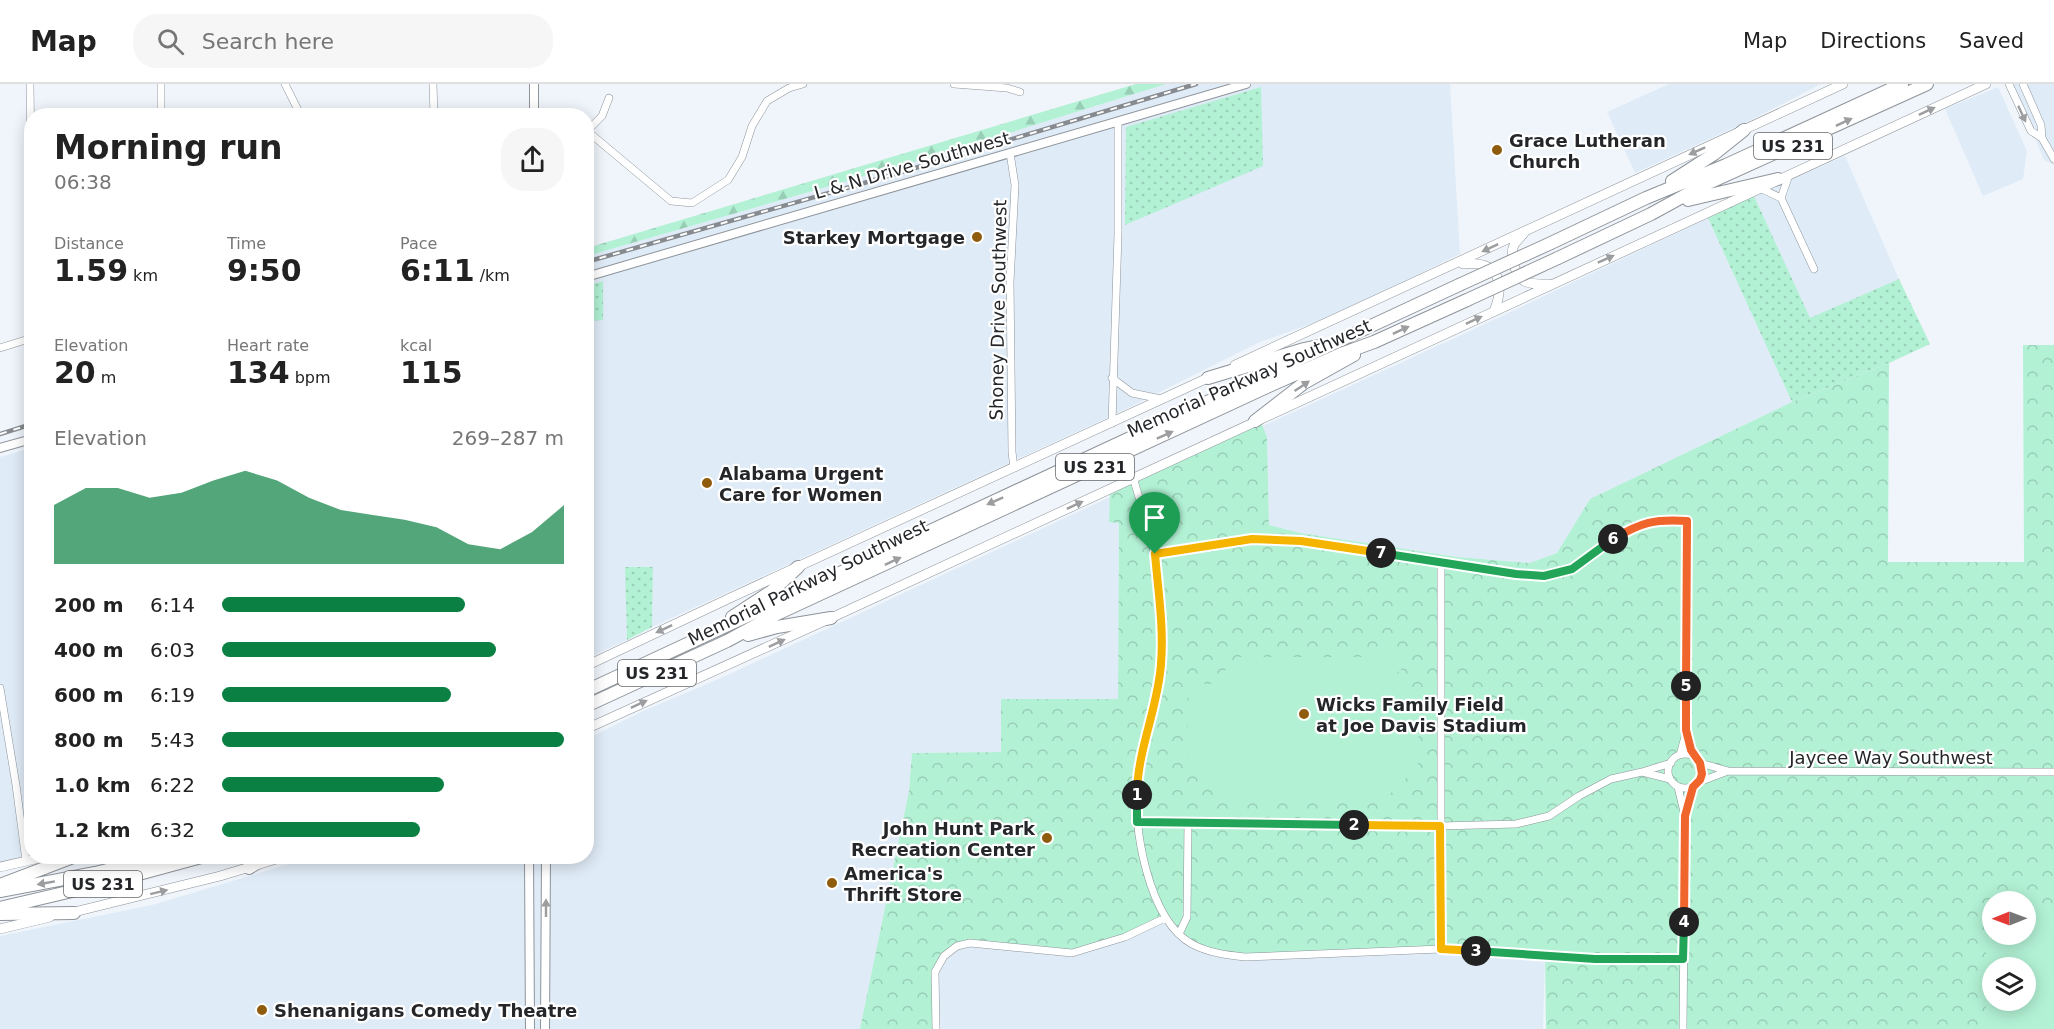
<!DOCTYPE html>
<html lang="en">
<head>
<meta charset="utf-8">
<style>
	body { margin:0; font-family:"DejaVu Sans",sans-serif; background:#f6f6f6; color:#222; height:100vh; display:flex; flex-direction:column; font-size:22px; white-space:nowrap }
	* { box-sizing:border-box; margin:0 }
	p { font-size:20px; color:#767676 }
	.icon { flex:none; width:33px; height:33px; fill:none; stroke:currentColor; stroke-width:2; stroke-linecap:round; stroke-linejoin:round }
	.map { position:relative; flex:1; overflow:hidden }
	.drawer { position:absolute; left:24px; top:24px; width:570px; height:756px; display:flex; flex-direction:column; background:#fff; border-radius:24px; box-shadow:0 3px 15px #0003 }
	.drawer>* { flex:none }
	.needle { width:39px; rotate:269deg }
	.tools { position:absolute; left:1982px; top:807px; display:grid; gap:12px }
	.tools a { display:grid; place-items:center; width:54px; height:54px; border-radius:50%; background:#fff; box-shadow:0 3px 15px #0003; font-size:30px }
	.pin { position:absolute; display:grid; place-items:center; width:51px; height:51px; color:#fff; margin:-62px -26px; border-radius:50% 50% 50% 0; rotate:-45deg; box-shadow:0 0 6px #0007 }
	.pin .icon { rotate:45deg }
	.km { position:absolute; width:30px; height:30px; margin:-15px; border-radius:50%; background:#222; color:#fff; font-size:16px; line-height:30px; text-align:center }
	.round { display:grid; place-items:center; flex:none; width:63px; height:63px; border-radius:24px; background:#f6f6f6 }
	.overview { display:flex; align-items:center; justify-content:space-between; height:102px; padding:0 30px }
	h1 { font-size:33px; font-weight:800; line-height:45px }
	.figures { display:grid; grid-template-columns:repeat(3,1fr); gap:9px; height:102px; padding:6px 30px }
	.figures div { display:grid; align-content:center }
	.figures b { font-size:30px; font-weight:800 }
	.figures small { font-size:16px; font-weight:400 }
	.figures p { font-size:16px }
	.chart { height:168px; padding:12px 30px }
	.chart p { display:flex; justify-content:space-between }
	.chart svg { width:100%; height:108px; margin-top:6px; fill:#0b8043; opacity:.7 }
	ul { padding:0 30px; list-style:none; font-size:20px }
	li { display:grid; grid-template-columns:96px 72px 1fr; align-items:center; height:45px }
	li i { height:15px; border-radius:8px; background:#0b8043 }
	header { display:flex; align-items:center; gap:36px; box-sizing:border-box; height:84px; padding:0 30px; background:#fff; border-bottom:2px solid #e0e0e0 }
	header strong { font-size:28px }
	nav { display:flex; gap:33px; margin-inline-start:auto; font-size:21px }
	.search { width:420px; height:54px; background:#f6f6f6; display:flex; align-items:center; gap:15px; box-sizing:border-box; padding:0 21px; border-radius:24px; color:#767676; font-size:22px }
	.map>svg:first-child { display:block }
</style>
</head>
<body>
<header>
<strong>Map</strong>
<div class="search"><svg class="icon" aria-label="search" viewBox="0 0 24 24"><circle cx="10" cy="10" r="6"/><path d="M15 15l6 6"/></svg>Search here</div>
<nav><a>Map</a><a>Directions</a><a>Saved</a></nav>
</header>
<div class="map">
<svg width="2054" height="945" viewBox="0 0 2054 945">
	<defs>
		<pattern id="grass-dots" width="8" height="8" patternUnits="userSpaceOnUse" patternTransform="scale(1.5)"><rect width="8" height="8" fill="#b2f1d4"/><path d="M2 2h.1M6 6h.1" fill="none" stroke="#99ceb6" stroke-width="1.8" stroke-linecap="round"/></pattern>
		<pattern id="forest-firs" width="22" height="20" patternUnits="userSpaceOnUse" patternTransform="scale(1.5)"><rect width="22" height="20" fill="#b2f1d4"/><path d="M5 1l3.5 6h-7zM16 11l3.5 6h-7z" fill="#99ceb6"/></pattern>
		<pattern id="park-crowns" width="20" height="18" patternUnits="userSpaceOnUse" patternTransform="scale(1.5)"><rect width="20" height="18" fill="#b2f1d4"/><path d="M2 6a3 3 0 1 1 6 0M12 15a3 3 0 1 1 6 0" fill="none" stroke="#99ceb6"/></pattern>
	</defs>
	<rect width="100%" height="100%" fill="#eff5fb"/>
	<path fill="#dfebf7" d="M 1166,0 L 1450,0 L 1460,170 L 1330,233 L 1260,258 L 1122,327 L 652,543 L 653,483 L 626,512 L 627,556 L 587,574 L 586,237 L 603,235 L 602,197 L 587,202 L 587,172 L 948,68 Z
		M 1669,0 L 1821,0 L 1753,35 L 1635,89 L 1607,28 Z
		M 2013,0 L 2054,0 L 2054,81 L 2044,76 Z
		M 1998,3 L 2027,67 L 2023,95 L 1983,112 L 1945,25 Z
		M 1845,72 L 1899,195 L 1810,235 L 1754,112 Z
		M 1708,134 L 1792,318 L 1590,415 L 1557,469 L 1530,479 L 1457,473 L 1300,449 L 1269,441 L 1267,353 L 1263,342 L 1485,240 Z
		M 31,364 L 31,772 L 0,779 L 0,373 Z
		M 1110,413 L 1109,438 L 1119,438 L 1118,615 L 1002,615 L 1001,668 L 912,669 L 909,707 L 860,945 L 0,945 L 0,852 L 152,821 L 313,773 L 586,772 L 587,655 L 643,627 L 721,594 Z
		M 1165,834 L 1441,865 L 1545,871 L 1543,945 L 936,945 L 935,888 L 957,862 Z"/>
	<path fill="url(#grass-dots)" d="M 1261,3 L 1263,82 L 1125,141 L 1126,43 Z
		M 1754,112 L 1810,234 L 1899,195 L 1930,260 L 1889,279 L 1792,318 L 1708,134 Z
		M 603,197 L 603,236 L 587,237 L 587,202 Z
		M 625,483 L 653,483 L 652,543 L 627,556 Z"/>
	<path fill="url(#forest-firs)" d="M 1136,0 L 1166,0 L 948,68 L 587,172 L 587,164 Z"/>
	<path fill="url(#park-crowns)" fill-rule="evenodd" d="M 2023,261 L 2054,261 L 2054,945 L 1546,945 L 1545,872 L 1441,865 L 1245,873 L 1192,860 L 1164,834 L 1125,853 L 1072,869 L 1019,864 L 957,862 L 935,888 L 936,945 L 860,945 L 909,707 L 912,669 L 1001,668 L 1001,615 L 1118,615 L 1119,439 L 1109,438 L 1110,405 L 1260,335 L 1267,353 L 1269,441 L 1300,449 L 1457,473 L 1530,479 L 1557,469 L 1590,415 L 1792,318 L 1889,279 L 1888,478 L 2024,478 ZM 1992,818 L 2025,818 L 2025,850 L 1992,850 ZM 1992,884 L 2025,884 L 2025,916 L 1992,916 Z"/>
	<path fill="#b2f1d4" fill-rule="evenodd" d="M 1384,555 L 1405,582 L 1392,594 L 1404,606 L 1419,607 L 1418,682 L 1381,719 L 1273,718 L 1273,715 L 1223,716 L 1187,680 L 1189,599 L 1212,600 L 1238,573 L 1367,573 Z
		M 1986,826 L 1992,826 L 1992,850 L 2025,850 L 2025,826 L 2054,826 L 2054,945 L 1986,945 ZM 1992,884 L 2025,884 L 2025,916 L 1992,916 Z"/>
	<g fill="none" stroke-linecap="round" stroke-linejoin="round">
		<g stroke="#8e949a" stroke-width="8">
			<path id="minor" d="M 30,0 L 32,150
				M 161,0 L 161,32
				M 285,0 L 301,32
				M 433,0 L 434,32
				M 954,0 L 1007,4 L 1020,8
				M 2009,0 L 2031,47 L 2042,54
				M 2023,0 L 2041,41 L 2042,54 L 2054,75
				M 443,32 L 494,32
				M 586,46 L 671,117 L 692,119 L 728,96 L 742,73 L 752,42 L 767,17 L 789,4 L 803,0
				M 587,47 L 602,32 L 609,14
				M 1010,69 L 1015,101 L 1010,198 L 1012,368 L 1014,384
				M 1760,104 L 1781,114 L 1789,91
				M 1781,114 L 1814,185
				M 0,264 L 32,254
				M 1112,294 L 1132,309 L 1161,315
				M 1112,339 L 1118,150 L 1118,39
				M 1133,393 C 1140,418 1149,443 1154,468 C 1162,503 1162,542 1161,578 C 1160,604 1151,637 1144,663 C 1142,673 1138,684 1137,694 C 1132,741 1148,836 1192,860 C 1209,869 1227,871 1245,873 L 1441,865 L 1595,875 L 1684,875
				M 1155,469 L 1252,455 L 1301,457 L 1441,479 L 1441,865
				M 1441,479 C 1477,484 1539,501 1573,485 C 1582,480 1590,472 1599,466 C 1632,441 1645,435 1687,437 L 1686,646 L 1691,666 L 1696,674
				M 0,604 L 16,701 L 26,777
				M1668 687a17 17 0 1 1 34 0a17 17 0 1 1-34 0Z
				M 1680,671 L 1686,649
				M 1700,679 L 1728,687 L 2054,688
				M 1642,688 L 1670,695
				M 1699,698 L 1728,687
				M 1678,703 L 1685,732 L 1683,945
				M 1686,730 L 1693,703
				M 1137,738 L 1440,742 L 1516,740 L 1549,732 L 1579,712 L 1611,695 L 1642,688 L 1671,679
				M 1179,850 L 1187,833 L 1188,739
				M 936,945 L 935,888 L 944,872 L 957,862 L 970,859 L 1072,869 L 1125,853 L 1165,834"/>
		</g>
		<g stroke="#8e949a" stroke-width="10">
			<path id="tertiary" d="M 534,0 L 534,32
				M 586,193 L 1246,0
				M 0,364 L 32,355
				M 529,772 L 530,945
				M 545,945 L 546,772"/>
		</g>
		<g stroke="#8e949a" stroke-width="10">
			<path id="secondary" d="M 1524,149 C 1521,153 1516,157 1514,161 C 1509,172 1515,190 1524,197 C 1531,201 1541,200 1549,200
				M 1463,180 C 1498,176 1506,198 1494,227
				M 1235,281 L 1843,0
				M 586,582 L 730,514 L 1212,292
				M 586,645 L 831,534 L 1986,0
				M 0,783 L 48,772
				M 70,829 L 220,792 L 286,772
				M 0,845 L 50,833"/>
		</g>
		<g stroke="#8e949a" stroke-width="14">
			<path id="motorway" d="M 1672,97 L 1714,70 L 1744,46
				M 1688,116 L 1778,95
				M 1551,159 L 1646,114 L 1726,81 L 1902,0
				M 1558,174 L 1651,130 L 1704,101 L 1927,0
				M 1208,294 L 1304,265 L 1318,262
				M 1255,337 L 1304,299 L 1354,271
				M 732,533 L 772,507 L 798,483
				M 748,551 L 777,543 L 831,534
				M 586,607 L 1459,201
				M 586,622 L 727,557 L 777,530 L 1269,302 L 1341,270 L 1374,258 L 1467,216
				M 249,784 L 268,772
				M 0,801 L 76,772
				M 0,807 L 95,789 L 164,772
				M 0,824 L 102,800 L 205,772
				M 0,830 L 74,829"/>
		</g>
		<use href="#minor" stroke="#fff" stroke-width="7"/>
		<use href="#tertiary" stroke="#fff" stroke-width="8"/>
		<use href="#secondary" stroke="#fff" stroke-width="9"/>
		<use href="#motorway" stroke="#fff" stroke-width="12"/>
		<g stroke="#878b90" stroke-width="4.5">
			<path id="rail" d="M 586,178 L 885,93 L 1196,0
				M 0,350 L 32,340"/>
		</g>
		<use href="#rail" stroke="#fff" stroke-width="2" stroke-dasharray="7" stroke-linecap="butt"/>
		<g stroke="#8e949a" stroke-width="14" stroke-linecap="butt">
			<path id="motorway-bridge" d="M 1459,201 L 1551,159
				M 1467,216 L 1558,174"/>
		</g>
		<use href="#motorway-bridge" stroke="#fff" stroke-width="12"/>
	</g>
	<defs><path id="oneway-solid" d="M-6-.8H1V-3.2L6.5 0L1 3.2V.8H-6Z" transform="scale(1.5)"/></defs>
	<g fill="#9c9d9f">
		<use href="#oneway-solid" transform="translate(1927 27) rotate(-25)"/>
		<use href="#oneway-solid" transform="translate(2022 30) rotate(65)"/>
		<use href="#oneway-solid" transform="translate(1844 38) rotate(-25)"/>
		<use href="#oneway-solid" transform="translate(1697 67) rotate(156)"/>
		<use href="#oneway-solid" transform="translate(1490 164) rotate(155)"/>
		<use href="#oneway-solid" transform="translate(1606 175) rotate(-24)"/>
		<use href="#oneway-solid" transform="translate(1474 236) rotate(-25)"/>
		<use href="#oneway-solid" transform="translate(1401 246) rotate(-25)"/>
		<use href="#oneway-solid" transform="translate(1302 302) rotate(-34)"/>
		<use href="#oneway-solid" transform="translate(1165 351) rotate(-24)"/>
		<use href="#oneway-solid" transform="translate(995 417) rotate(156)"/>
		<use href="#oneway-solid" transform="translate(1075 421) rotate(-25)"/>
		<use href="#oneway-solid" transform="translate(893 477) rotate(-25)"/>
		<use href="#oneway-solid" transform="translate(664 545) rotate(155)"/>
		<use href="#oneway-solid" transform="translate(777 559) rotate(-25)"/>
		<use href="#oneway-solid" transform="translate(639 620) rotate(-25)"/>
		<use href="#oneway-solid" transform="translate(46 799) rotate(170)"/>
		<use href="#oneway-solid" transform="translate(159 808) rotate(-14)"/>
		<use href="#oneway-solid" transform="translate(546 824) rotate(-90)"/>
	</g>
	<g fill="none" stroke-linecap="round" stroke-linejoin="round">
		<g stroke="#fff" stroke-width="12">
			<path id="split-1" d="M 1137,711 C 1137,667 1158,624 1161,580 C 1164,543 1158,506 1155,470"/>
		</g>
		<g stroke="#fff" stroke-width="12">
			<path id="split-2" d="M 1137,711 L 1137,738 L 1354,741"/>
		</g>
		<g stroke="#fff" stroke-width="12">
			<path id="split-3" d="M 1354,741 L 1440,742 L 1441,865 L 1476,867"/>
		</g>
		<g stroke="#fff" stroke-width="12">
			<path id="split-4" d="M 1476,867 L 1595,875 L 1683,875 L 1684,838"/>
		</g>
		<g stroke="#fff" stroke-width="12">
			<path id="split-5" d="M 1684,838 L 1685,732 L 1693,703 L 1700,696 L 1702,690 L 1700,679 L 1691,666 L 1686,646 L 1686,602"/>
		</g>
		<g stroke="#fff" stroke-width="12">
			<path id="split-6" d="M 1613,455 C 1642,438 1654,435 1687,437 L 1686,602"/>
		</g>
		<g stroke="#fff" stroke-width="12">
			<path id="split-7" d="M 1381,469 L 1516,490 L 1544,492 L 1572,485 L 1613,455"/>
		</g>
		<g stroke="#fff" stroke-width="12">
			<path id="split-8" d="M 1155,470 L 1252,455 L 1301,457 L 1381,469"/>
		</g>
		<use href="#split-1" stroke="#f5b400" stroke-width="8"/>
		<use href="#split-2" stroke="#22a559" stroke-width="8"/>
		<use href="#split-3" stroke="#f5b400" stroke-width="8"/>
		<use href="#split-4" stroke="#22a559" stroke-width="8"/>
		<use href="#split-5" stroke="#f0652b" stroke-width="8"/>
		<use href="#split-6" stroke="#f0652b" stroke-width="8"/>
		<use href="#split-7" stroke="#22a559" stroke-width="8"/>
		<use href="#split-8" stroke="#f5b400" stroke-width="8"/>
	</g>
	<g fill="#8f5b0c" stroke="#fff" stroke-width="2">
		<circle cx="1497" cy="66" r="6"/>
		<circle cx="977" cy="153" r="6"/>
		<circle cx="707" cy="399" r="6"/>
		<circle cx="1304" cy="630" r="6"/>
		<circle cx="1047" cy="754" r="6"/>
		<circle cx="832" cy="799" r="6"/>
		<circle cx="262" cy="926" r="6"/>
	</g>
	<g text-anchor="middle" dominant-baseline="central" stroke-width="4.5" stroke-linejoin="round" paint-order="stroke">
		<g fill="#fff" stroke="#666769" stroke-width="1.5">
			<rect x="1754" y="49" width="78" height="26" rx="4.5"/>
			<rect x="1056" y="370" width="78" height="26" rx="4.5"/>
			<rect x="618" y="576" width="78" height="26" rx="4.5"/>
			<rect x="64" y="787" width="78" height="26" rx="4.5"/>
		</g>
		<g font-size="16" font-weight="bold" fill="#242629">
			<text x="1793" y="62">US 231</text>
			<text x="1095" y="383">US 231</text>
			<text x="657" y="589">US 231</text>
			<text x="103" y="800">US 231</text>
		</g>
		<g font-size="18" font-weight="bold" fill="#242629" stroke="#fff" text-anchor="start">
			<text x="1509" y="56">Grace Lutheran<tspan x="1509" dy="21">Church</tspan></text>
			<text x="965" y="153" text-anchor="end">Starkey Mortgage</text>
			<text x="719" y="389">Alabama Urgent<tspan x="719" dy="21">Care for Women</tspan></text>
			<text x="1316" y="620">Wicks Family Field<tspan x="1316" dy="21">at Joe Davis Stadium</tspan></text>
			<text x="1035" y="744" text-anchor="end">John Hunt Park<tspan x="1035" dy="21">Recreation Center</tspan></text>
			<text x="844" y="789">America's<tspan x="844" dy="21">Thrift Store</tspan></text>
			<text x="274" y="926">Shenanigans Comedy Theatre</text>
		</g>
		<g font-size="18" fill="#242629" stroke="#fff">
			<text transform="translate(912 81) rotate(-16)">L &amp; N Drive Southwest</text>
			<text transform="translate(998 226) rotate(-89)">Shoney Drive Southwest</text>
			<text transform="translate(1249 294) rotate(-24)">Memorial Parkway Southwest</text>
			<text transform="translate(808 498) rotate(-26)">Memorial Parkway Southwest</text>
			<text x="1891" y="673">Jaycee Way Southwest</text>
		</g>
	</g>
</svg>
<div class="tools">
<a><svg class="needle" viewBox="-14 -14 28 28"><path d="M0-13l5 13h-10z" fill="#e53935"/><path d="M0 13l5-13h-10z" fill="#767676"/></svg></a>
<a><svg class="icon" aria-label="layers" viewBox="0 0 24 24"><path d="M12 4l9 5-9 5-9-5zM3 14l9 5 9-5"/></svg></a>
</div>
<div class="pin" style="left:1155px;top:470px;background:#1e9e55"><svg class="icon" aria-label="arrive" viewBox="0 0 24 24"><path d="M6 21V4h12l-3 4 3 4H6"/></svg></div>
<b class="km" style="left:1137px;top:711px">1</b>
<b class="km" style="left:1354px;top:741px">2</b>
<b class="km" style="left:1476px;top:867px">3</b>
<b class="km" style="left:1684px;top:838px">4</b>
<b class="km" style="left:1686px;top:602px">5</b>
<b class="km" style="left:1613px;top:455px">6</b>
<b class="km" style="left:1381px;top:469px">7</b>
<section class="drawer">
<div class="overview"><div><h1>Morning run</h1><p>06:38</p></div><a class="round"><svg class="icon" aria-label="share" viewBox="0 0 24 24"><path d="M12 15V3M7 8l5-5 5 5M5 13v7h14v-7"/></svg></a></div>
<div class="figures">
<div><p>Distance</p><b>1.59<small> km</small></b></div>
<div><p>Time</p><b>9:50</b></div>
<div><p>Pace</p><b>6:11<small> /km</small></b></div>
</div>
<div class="figures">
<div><p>Elevation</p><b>20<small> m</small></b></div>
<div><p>Heart rate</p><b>134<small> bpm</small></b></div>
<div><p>kcal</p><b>115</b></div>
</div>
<div class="chart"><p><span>Elevation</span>269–287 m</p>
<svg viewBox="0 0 160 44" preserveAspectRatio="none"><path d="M0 44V20L10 13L20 13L30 17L40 15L50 10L60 6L70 10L80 17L90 22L100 24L110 26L120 29L130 36L140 38L150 31L160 20V44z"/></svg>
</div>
<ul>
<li><b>200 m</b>6:14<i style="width:71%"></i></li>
<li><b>400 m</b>6:03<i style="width:80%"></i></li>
<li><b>600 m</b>6:19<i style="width:67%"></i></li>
<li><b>800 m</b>5:43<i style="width:100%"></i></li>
<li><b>1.0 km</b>6:22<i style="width:65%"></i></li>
<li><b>1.2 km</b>6:32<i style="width:58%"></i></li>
</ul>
</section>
</div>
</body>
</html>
